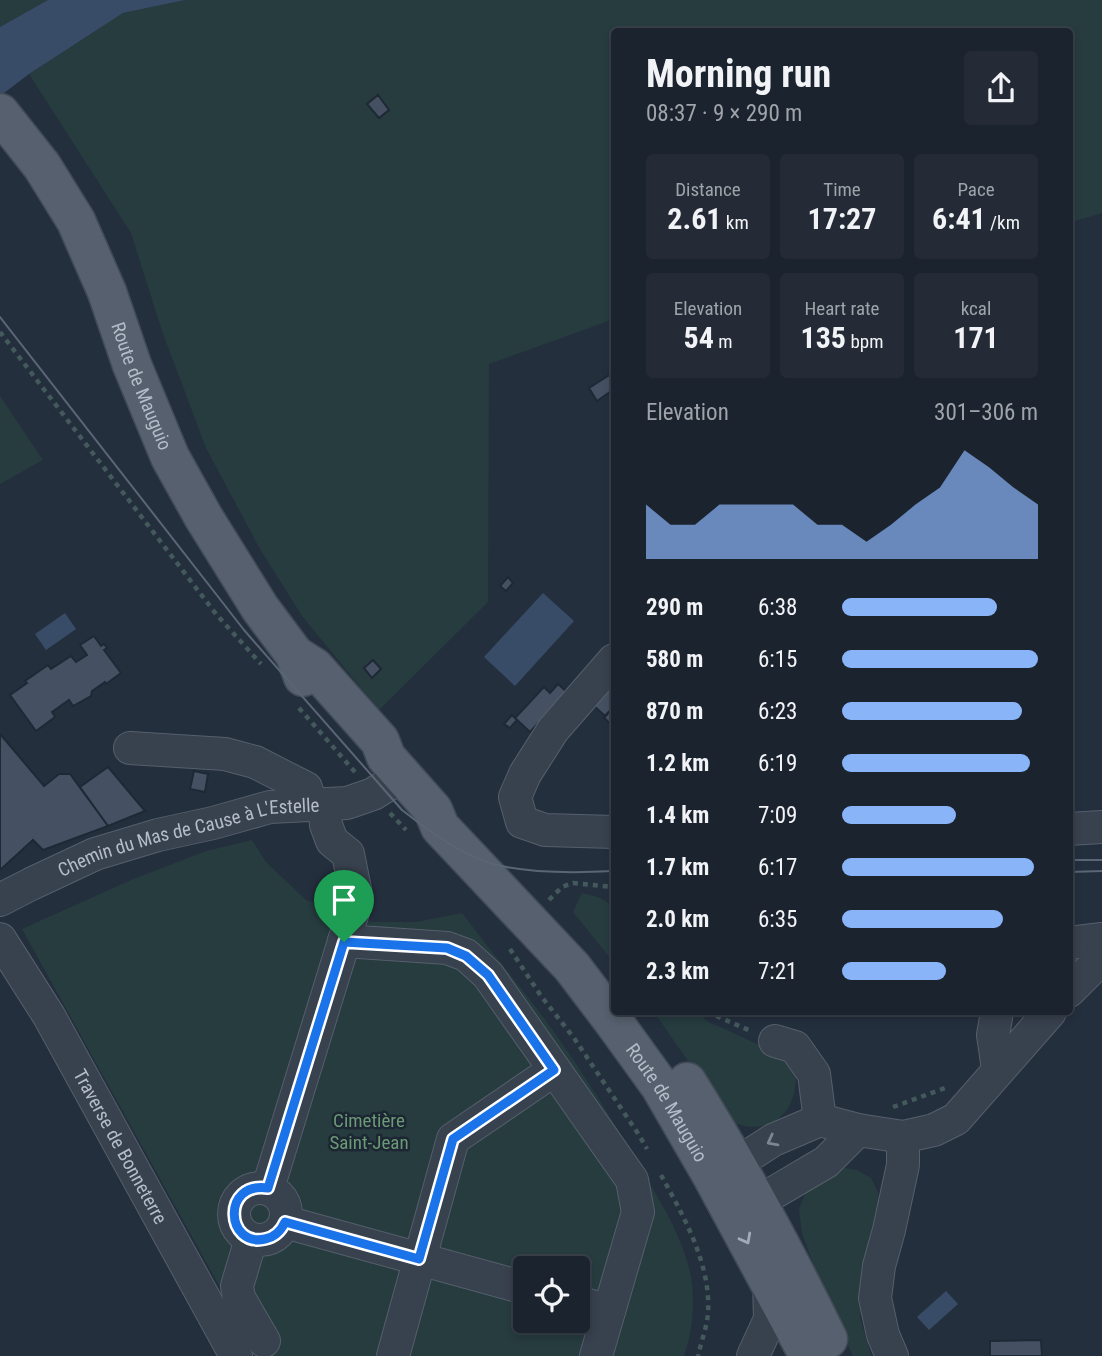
<!DOCTYPE html>
<html lang="en">
<head>
<meta charset="utf-8">
<style>
	body { margin:0; font-family:"Roboto Condensed",sans-serif; background:#242b36; color:#f1f3f6; height:100vh; display:flex; flex-direction:column; font-size:26px; white-space:nowrap }
	* { box-sizing:border-box; margin:0 }
	p { font-size:23px; color:#a0a4aa }
	.icon { flex:none; width:38px; height:38px; fill:none; stroke:currentColor; stroke-width:2; stroke-linecap:round; stroke-linejoin:round }
	.map { position:relative; flex:1; overflow:hidden }
	.drawer { position:absolute; left:611px; top:28px; width:462px; height:987px; display:flex; flex-direction:column; background:#1b232e; border-radius:7px; box-shadow:0 4px 10px #0003,0 0 0 2px #39404a }
	.drawer>* { flex:none }
	.tools { position:absolute; left:513px; top:1256px; display:grid; gap:14px }
	.tools a { display:grid; place-items:center; width:77px; height:77px; border-radius:7px; background:#1b232e; box-shadow:0 4px 10px #0003,0 0 0 2px #39404a; font-size:35px }
	.pin { position:absolute; display:grid; place-items:center; width:60px; height:60px; color:#fff; margin:-72px -30px; border-radius:50% 50% 50% 0; rotate:-45deg; box-shadow:0 0 7px #0007 }
	.pin .icon { rotate:45deg }
	.round { display:grid; place-items:center; flex:none; width:74px; height:74px; border-radius:7px; background:#242b36 }
	.head { display:flex; align-items:center; justify-content:space-between; height:119px; padding:0 35px }
	h1 { font-size:38px; font-weight:700; line-height:52px }
	.stats { display:grid; grid-template-columns:repeat(3,1fr); gap:10px; height:119px; padding:7px 35px }
	.stats div { display:grid; align-content:center; border-radius:7px; background:#242b36; text-align:center }
	.stats b { font-size:30px; font-weight:700 }
	.stats small { font-size:19px; font-weight:400 }
	.stats p { font-size:19px }
	.chart { height:196px; padding:14px 35px }
	.chart p { display:flex; justify-content:space-between }
	.chart svg { width:100%; height:126px; margin-top:7px; fill:#8ab4f8; opacity:.7 }
	ul { padding:0 35px; list-style:none; font-size:23px }
	li { display:grid; grid-template-columns:112px 84px 1fr; align-items:center; height:52px }
	li i { height:18px; border-radius:9px; background:#8ab4f8 }
	.map>svg:first-child { display:block }
</style>
</head>
<body>
<div class="map">
<svg width="1102" height="1356" viewBox="0 0 1102 1356">
	<rect width="100%" height="100%" fill="#242f3e"/>
	<path fill="#263c3f" fill-rule="evenodd" d="M 0,0 L 48,0 L 0,27 Z
		M 185,0 L 1102,0 L 1102,213 L 1069,223 L 1069,32 L 614,32 L 614,319 L 489,364 L 488,602 L 379,710 L 302,616 L 260,549 L 206,448 L 162,331 L 131,233 L 29,74 L 123,13 Z
		M 0,396 L 43,460 L 0,484 Z
		M 252,840 L 266,862 L 306,900 L 373,922 L 416,922 L 462,913 C 493,954 527,994 557,1036 C 587,1079 616,1125 642,1171 C 662,1204 684,1239 691,1277 C 695,1304 693,1330 684,1356 L 258,1356 L 22,929 L 131,880 L 206,851 ZM 525,1269 L 578,1269 L 578,1321 L 525,1321 Z
		M 582,893 C 595,896 606,898 614,909 L 614,963 L 573,912 Z
		M 654,1012 L 698,1012 L 707,1021 L 781,1055 L 796,1070 C 797,1087 793,1108 778,1119 C 761,1131 739,1129 723,1115 C 716,1109 705,1088 700,1079 C 685,1056 669,1034 654,1012 Z
		M 839,1167 L 857,1170 L 871,1178 L 878,1192 L 880,1211 L 867,1270 L 860,1317 L 871,1356 L 853,1356 L 825,1297 L 802,1233 L 799,1209 L 808,1187 Z"/>
	<path fill="#394c67" d="M 48,0 L 185,0 L 123,13 L 29,74 L 0,96 L 0,27 Z
		M 543,593 L 574,621 L 515,686 L 484,657 Z
		M 65,613 L 76,629 L 46,650 L 35,634 Z
		M 946,1291 L 958,1304 L 929,1330 L 917,1317 Z"/>
	<path fill="#455162" stroke="#1f2835" stroke-width="2" d="M 378,95 L 389,110 L 379,118 L 367,104 Z
		M 611,374 L 614,380 L 614,389 L 597,401 L 589,388 Z
		M 508,577 L 513,583 L 506,591 L 500,586 Z
		M 94,636 L 101,646 L 104,644 L 107,648 L 104,650 L 121,673 L 106,684 L 105,682 L 92,691 L 91,696 L 73,706 L 69,700 L 52,712 L 55,717 L 36,731 L 10,695 L 27,683 L 25,681 L 48,665 L 51,669 L 71,656 L 76,662 L 87,655 L 80,645 Z
		M 373,660 L 381,669 L 372,678 L 364,668 Z
		M 558,684 L 569,694 L 545,721 L 542,719 L 530,732 L 515,718 L 544,687 L 550,693 Z
		M 609,687 L 614,692 L 614,706 L 605,716 L 593,705 Z
		M 614,706 L 614,727 L 604,718 Z
		M 512,715 L 517,720 L 510,728 L 504,724 Z
		M 0,734 L 44,786 L 59,774 L 70,774 L 108,826 L 43,850 L 33,840 L 0,870 Z
		M 108,767 L 145,811 L 108,826 L 80,787 Z
		M 194,771 L 208,774 L 205,792 L 190,789 Z
		M 1041,1340 L 1042,1356 L 990,1356 L 990,1341 Z"/>
	<g fill="none" stroke-linecap="round" stroke-linejoin="round">
		<g stroke="#565f6c" stroke-width="34">
			<g id="minor">
				<path d="M 614,660 L 553,730 L 525,774 L 515,797 L 522,822 L 545,830 L 614,832"/>
				<path d="M 130,748 L 225,754 L 255,762 L 306,788 L 311,804"/>
				<path d="M 1069,829 L 1102,827"/>
				<path id="s1" d="M 0,900 L 31,884 L 95,854 L 158,835 L 213,823 L 270,807 L 347,803 L 373,794 L 402,776"/>
				<path id="s2" d="M 0,939 L 49,1016 L 236,1356"/>
				<path d="M 344,941 L 447,948 L 466,955 L 488,975 L 632,1180 L 638,1212 L 596,1356"/>
				<path d="M 1069,943 L 1102,939"/>
				<path d="M 1069,991 L 1102,958"/>
				<path d="M 997,1012 L 993,1035 L 998,1069"/>
				<path d="M 775,1041 L 795,1047 L 814,1074 L 820,1120"/>
				<path d="M 736,1164 L 773,1140 L 820,1120 L 858,1130 L 903,1137 L 934,1130 L 956,1119 L 1050,1012"/>
				<circle cx="260" cy="1214" r="26"/>
				<path d="M 268,1188 L 357,899 L 348,854 L 332,841 L 326,825 L 324,804"/>
				<path d="M 758,1202 L 826,1162 L 858,1130"/>
				<path d="M 285,1222 L 525,1288"/>
				<path d="M 251,1239 L 237,1286 L 239,1298 L 264,1341"/>
				<path d="M 578,1302 L 609,1311"/>
				<path d="M 393,1356 L 453,1139 L 554,1070"/>
				<path d="M 753,1356 L 770,1319 L 769,1282"/>
				<path d="M 892,1356 L 883,1335 L 875,1298 L 879,1266 L 889,1230 L 903,1165 L 903,1137"/>
			</g>
		</g>
		<g stroke="#414a57" stroke-width="41">
			<g id="major">
				<path id="s3" d="M 0,113 L 42,166 L 76,221 L 107,292 L 132,365 L 170,457 L 204,518 L 260,608 L 295,655 L 303,677"/>
				<path id="s4" d="M 295,655 L 314,667 L 380,741 L 386,757 L 433,810 L 440,827 L 572,967 L 613,1021 L 660,1086 L 712,1176 L 809,1356"/>
				<path d="M 687,1082 C 739,1165 785,1251 828,1339"/>
			</g>
		</g>
		<path stroke="#44595c" stroke-width="4.5" stroke-dasharray="5 5" stroke-linecap="butt" d="M 0,332 L 216,614 L 261,664
			M 299,708 L 355,772
			M 390,813 L 406,830
			M 549,900 L 562,887 L 573,883 L 612,887 L 614,890
			M 510,949 L 541,996 L 574,1038 L 639,1135 L 647,1149
			M 707,1012 L 751,1031
			M 893,1107 L 948,1087
			M 661,1175 C 684,1217 711,1264 708,1313 C 707,1327 701,1342 698,1356"/>
		<use href="#minor" stroke="#38414e" stroke-width="32"/>
		<use href="#major" stroke="#56606e" stroke-width="38"/>
		<path stroke="#5a6575" stroke-width="2" d="M 0,317 L 244,630 L 402,810 C 429,831 457,852 490,863 C 526,874 576,873 614,871
			M 1069,860 L 1102,860
			M 1069,872 L 1102,871"/>
	</g>
	<defs><path id="oneway-chevron" d="M-2-3.5L2.5 0L-2 3.5" fill="none" stroke-width="1.6" stroke-linecap="round" stroke-linejoin="round" transform="scale(1.75)"/></defs>
	<use stroke="#7c8592" href="#oneway-chevron" transform="translate(772 1141) rotate(152)"/>
	<use stroke="#a1aab7" href="#oneway-chevron" transform="translate(746 1239) rotate(62)"/>
	<g fill="none" stroke-linecap="round" stroke-linejoin="round">
		<g stroke="#fff" stroke-width="14">
			<path id="route" d="M 344,942 L 447,948 L 466,956 L 488,975 L 554,1070 L 453,1139 L 419,1259 L 285,1222 C 281,1231 275,1237 265,1239 C 226,1248 221,1181 268,1188 Z"/>
		</g>
		<use href="#route" stroke="#1a73e8" stroke-width="9"/>
	</g>
	<g text-anchor="middle" dominant-baseline="central" stroke-width="5" stroke-linejoin="round" paint-order="stroke">
		<g font-size="19" fill="#b4bcc9" stroke="#1d2633">
			<text stroke="none"><textPath href="#s3" startOffset="310">Route de Mauguio</textPath></text>
			<text stroke="none"><textPath href="#s1" startOffset="201">Chemin du Mas de Cause à L'Estelle</textPath></text>
			<text stroke="none"><textPath href="#s4" startOffset="586">Route de Mauguio</textPath></text>
			<text stroke="none"><textPath href="#s2" startOffset="240">Traverse de Bonneterre</textPath></text>
		</g>
		<g font-size="19" fill="#6b9a76" stroke="#1d2633">
			<text x="369" y="1120">Cimetière<tspan x="369" dy="22">Saint-Jean</tspan></text>
		</g>
	</g>
</svg>
<div class="tools">
<a><svg class="icon" aria-label="locate" viewBox="0 0 24 24"><circle cx="12" cy="12" r="6"/><path d="M12 2v4M12 18v4M2 12h4M18 12h4"/></svg></a>
</div>
<div class="pin" style="left:344px;top:942px;background:#1e9e55"><svg class="icon" aria-label="arrive" viewBox="0 0 24 24"><path d="M6 21V4h12l-3 4 3 4H6"/></svg></div>
<section class="drawer">
<div class="head"><div><h1>Morning run</h1><p>08:37 · 9 × 290 m</p></div><a class="round"><svg class="icon" aria-label="share" viewBox="0 0 24 24"><path d="M12 15V3M7 8l5-5 5 5M5 13v7h14v-7"/></svg></a></div>
<div class="stats">
<div><p>Distance</p><b>2.61<small> km</small></b></div>
<div><p>Time</p><b>17:27</b></div>
<div><p>Pace</p><b>6:41<small> /km</small></b></div>
</div>
<div class="stats">
<div><p>Elevation</p><b>54<small> m</small></b></div>
<div><p>Heart rate</p><b>135<small> bpm</small></b></div>
<div><p>kcal</p><b>171</b></div>
</div>
<div class="chart"><p><span>Elevation</span>301–306 m</p>
<svg viewBox="0 0 160 44" preserveAspectRatio="none"><path d="M0 44V25L10 32L20 32L30 25L40 25L50 25L60 25L70 32L80 32L90 38L100 32L110 25L120 19L130 6L140 12L150 19L160 25V44z"/></svg>
</div>
<ul>
<li><b>290 m</b>6:38<i style="width:79%"></i></li>
<li><b>580 m</b>6:15<i style="width:100%"></i></li>
<li><b>870 m</b>6:23<i style="width:92%"></i></li>
<li><b>1.2 km</b>6:19<i style="width:96%"></i></li>
<li><b>1.4 km</b>7:09<i style="width:58%"></i></li>
<li><b>1.7 km</b>6:17<i style="width:98%"></i></li>
<li><b>2.0 km</b>6:35<i style="width:82%"></i></li>
<li><b>2.3 km</b>7:21<i style="width:53%"></i></li>
</ul>
</section>
</div>
</body>
</html>
